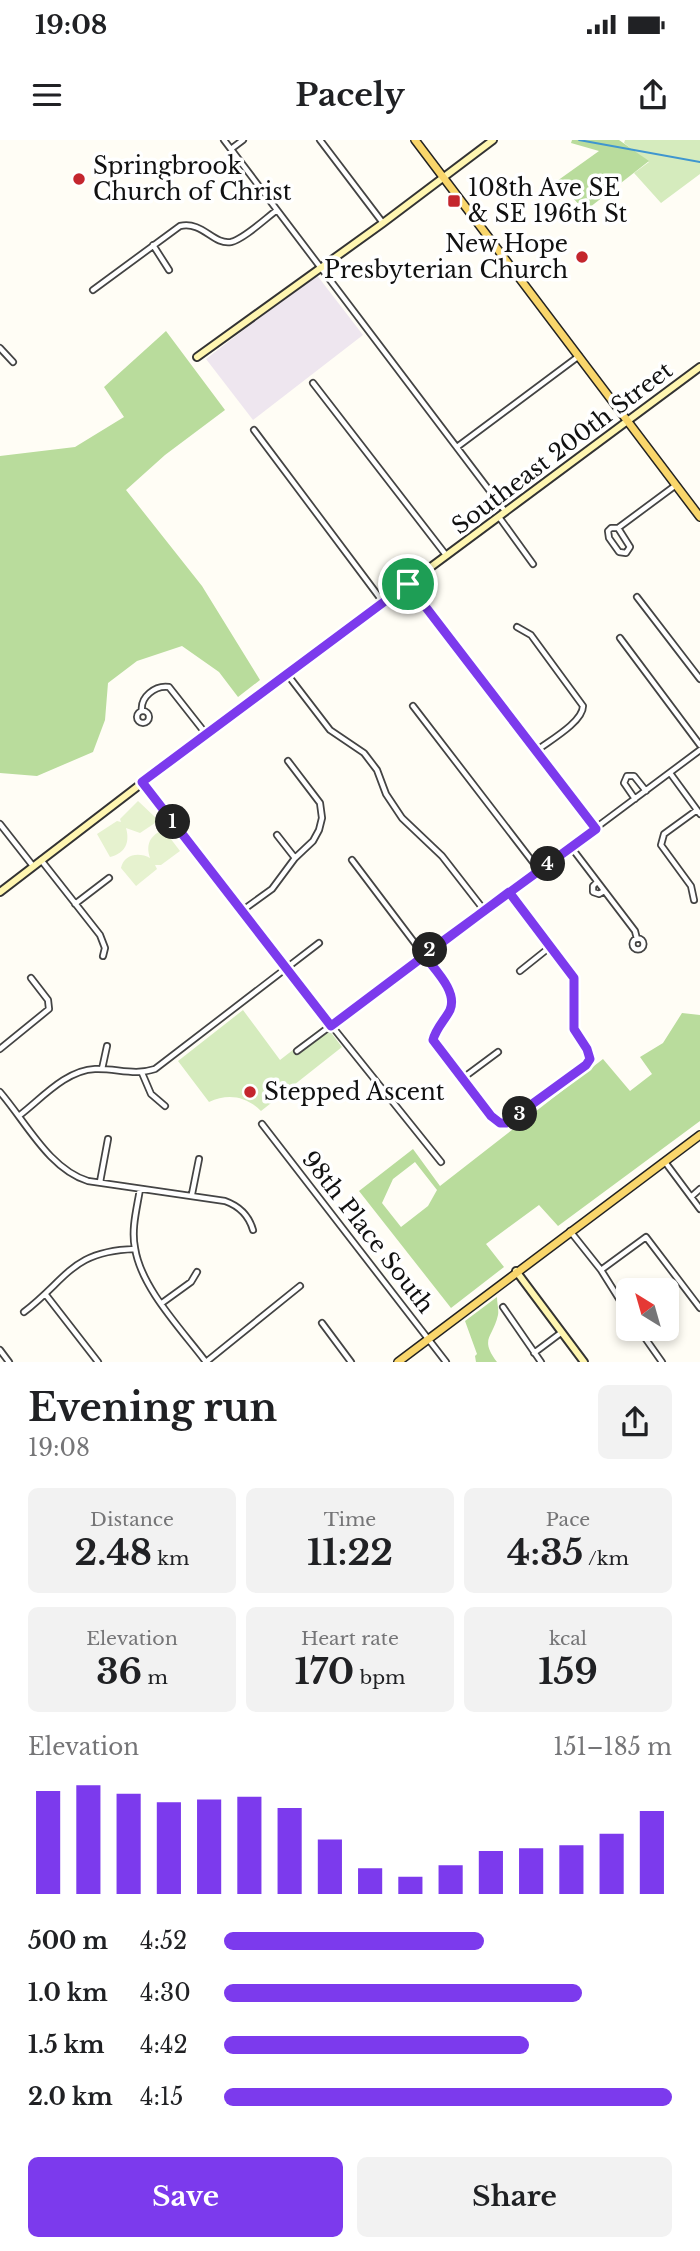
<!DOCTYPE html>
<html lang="en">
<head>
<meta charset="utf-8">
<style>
	body { margin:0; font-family:"Libre Baskerville",serif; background:#f2f2f2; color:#202124; height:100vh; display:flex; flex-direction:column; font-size:26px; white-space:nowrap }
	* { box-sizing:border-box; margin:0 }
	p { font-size:23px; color:#757577 }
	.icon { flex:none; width:38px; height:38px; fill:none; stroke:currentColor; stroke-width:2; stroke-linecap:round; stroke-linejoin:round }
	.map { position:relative; height:1222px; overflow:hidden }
	.panel { display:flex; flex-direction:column; background:#fff; flex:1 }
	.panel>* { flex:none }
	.needle { width:46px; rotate:323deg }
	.tools { position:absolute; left:616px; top:1138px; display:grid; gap:14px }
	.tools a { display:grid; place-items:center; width:63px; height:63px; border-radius:10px; background:#fff; box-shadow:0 4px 10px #0003; font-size:35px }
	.pin { position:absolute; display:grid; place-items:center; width:60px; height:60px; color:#fff; margin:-30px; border:4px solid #fff; border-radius:50%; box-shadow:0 2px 7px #0007 }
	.km { position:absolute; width:35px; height:35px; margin:-18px; border-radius:50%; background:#222; color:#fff; font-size:19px; line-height:35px; text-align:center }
	.round { display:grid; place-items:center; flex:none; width:74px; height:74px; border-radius:10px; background:#f2f2f2 }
	.summary { display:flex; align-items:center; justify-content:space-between; height:119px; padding:0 28px }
	h1 { font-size:38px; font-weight:800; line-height:52px }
	.figures { display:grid; grid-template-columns:repeat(3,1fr); gap:10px; height:119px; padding:7px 28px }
	.figures div { display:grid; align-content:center; border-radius:10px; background:#f2f2f2; text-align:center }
	.figures b { font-size:35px; font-weight:800 }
	.figures small { font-size:19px; font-weight:400 }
	.figures p { font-size:19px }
	.chart { height:196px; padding:14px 28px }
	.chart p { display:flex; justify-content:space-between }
	.chart svg { width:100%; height:126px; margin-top:7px; stroke:#7c3aed; stroke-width:6 }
	.button { display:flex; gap:14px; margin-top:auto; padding:14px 28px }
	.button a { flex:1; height:80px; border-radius:10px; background:#7c3aed; color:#fff; font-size:28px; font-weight:800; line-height:80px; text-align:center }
	.button a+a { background:#f2f2f2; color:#202124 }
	ul { padding:0 28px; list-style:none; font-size:23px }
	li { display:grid; grid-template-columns:112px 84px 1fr; align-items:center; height:52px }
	li i { height:18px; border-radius:9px; background:#7c3aed }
	.status { display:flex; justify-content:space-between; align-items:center; height:49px; padding:0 35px; background:#fff; direction:ltr }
	.status svg { height:19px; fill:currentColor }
	header { display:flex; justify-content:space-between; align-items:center; height:91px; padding:0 28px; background:#fff; font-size:32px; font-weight:800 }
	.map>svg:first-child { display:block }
</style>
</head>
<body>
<div class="status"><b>19:08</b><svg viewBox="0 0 49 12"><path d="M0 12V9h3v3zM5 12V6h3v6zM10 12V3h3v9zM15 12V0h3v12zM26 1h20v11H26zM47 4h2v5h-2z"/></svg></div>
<header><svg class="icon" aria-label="menu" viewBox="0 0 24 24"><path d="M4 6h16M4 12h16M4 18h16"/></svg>Pacely<svg class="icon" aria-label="share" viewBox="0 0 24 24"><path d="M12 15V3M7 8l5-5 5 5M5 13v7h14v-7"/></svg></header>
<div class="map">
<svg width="700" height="1222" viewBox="0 0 700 1222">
	<rect width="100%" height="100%" fill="#fffdf5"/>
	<path fill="#eee6ef" d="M 316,134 L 363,195 L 253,280 L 206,219 Z"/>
	<path fill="#d5ebbd" d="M 625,0 L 700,0 L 700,34 L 661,63 L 634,33 L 649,22 L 624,3 Z
		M 243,870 L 280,920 L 325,885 L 342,907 L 261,971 C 246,956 228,953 209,962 L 178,921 Z"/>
	<path fill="#b9dc9c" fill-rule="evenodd" d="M 572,0 L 619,0 L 649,21 L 585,71 L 557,41 L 599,11 L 571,3 Z
		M 166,191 L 225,270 L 165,315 L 126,350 L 202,446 L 260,540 L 238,557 L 219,532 L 182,506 L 137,521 L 108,543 L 105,580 L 93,612 L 37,636 L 0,633 L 0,316 L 75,307 L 124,277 L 104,247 Z
		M 682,873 L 700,875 L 700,981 L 558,1086 L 539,1065 L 486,1104 L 504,1127 L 451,1168 L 359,1051 L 413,1009 L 440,1046 L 603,919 L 630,951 L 652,934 L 640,917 L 663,903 ZM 415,1022 L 437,1050 L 428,1066 L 401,1087 L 382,1063 L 393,1039 Z
		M 497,1157 C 497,1163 499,1170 498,1175 C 493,1198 479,1198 497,1222 L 476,1222 L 475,1216 L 477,1214 L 465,1181 Z"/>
	<path fill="#e6f2cf" d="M 138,661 L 156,678 L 155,683 L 140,693 L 126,688 C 130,702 126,713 110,717 L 97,694 L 117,681 L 121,682 L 120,679 Z
		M 162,690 L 164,690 L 180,711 L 161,725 L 155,725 L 157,729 L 136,746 L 121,728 C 124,714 139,712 150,718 C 146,705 149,697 162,690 Z"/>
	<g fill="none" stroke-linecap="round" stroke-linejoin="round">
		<path stroke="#3f96cf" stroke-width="2" d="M 579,0 L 700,22"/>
		<g stroke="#444" stroke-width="8">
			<path id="street" d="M 224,0 L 505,371
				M 320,0 L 383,83
				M 231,9 L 243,0
				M 153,105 L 169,130
				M 93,150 L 180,86 C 203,81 213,105 231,102 C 244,99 266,78 277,70
				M 0,208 L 13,222
				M 313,243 L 446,415
				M 254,290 L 383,462
				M 457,307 L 579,216
				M 499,377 L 533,424
				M 618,388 L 630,407 L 626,413 L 619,412 L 609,398 L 608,391 L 611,388 L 618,388 L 676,345
				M 408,444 L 596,689
				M 637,457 L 700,539
				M 517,487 L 531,495 L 583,566 C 583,582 549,601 536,611
				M 620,498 L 700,605
				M 287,534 L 330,590 L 364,613 L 377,630 L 386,654 L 402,678 L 442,716 L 484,770
				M 413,566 L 539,730
				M 142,571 C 140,557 155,545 169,547 L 206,594
				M137 577a6 6 0 1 1 12 0a6 6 0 1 1-12 0Z
				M 670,633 L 700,674
				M 143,643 L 331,885 L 441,1022
				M 635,659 L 624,643 L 627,636 L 634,636 L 646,651
				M 0,684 L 33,726
				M 277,695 L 295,718
				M 571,707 L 635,791 L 637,799
				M 41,720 L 100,795 L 105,808 L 103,816
				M 352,720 L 448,847 L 451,864 L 435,893 L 433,900 L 491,976 L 500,983 L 506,983 L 586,925 L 590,919 L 587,909 L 574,889 L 574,838 L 509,752
				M 597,742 L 593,746 L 593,752 L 599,754 L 604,751
				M 694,760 L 691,746 L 661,705 L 664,694 L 697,670
				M 75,764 L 109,738
				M 243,770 L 272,749 L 295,718 L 313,701 L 319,690 L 322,678 L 320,663 L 288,621
				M632.5 804a5.5 5.5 0 1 1 11 0a5.5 5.5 0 1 1-11 0Z
				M 520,831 L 550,807
				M 0,909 L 49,869 L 48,860 L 31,838
				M 297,911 L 700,610
				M 102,929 L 107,906
				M 142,933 L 151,954 L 165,966
				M 463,938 L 498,912
				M 0,952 C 26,982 49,1029 88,1041 L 225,1061 C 239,1066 249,1076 253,1090
				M 20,975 C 41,959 66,930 95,929 C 116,928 134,936 155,929 L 319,803
				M 262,984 L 446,1222
				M 665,1022 L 700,1069
				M 100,1042 L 108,999
				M 140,1049 C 137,1068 131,1089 135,1108 C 141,1148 182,1190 206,1222
				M 192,1054 L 199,1019
				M 691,1057 L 700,1049
				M 570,1091 L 601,1130 L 628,1173
				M 601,1130 L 646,1097 L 700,1168
				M 46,1155 L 98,1222
				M 162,1163 L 191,1142 L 197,1132
				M 503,1167 L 541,1222
				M 24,1172 C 68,1138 72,1111 135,1109
				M 322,1183 L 351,1222
				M 638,1188 L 662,1222
				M 0,1210 L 9,1222
				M 534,1213 L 562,1192
				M 206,1222 L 300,1146"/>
		</g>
		<g stroke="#333" stroke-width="10">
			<path id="secondary" d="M 197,217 L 383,83 L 493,0
				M 0,752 L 206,594 L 700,227
				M 516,1131 L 584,1222"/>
		</g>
		<g stroke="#222" stroke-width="10">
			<path id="primary" d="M 415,0 L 700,377
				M 398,1222 L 700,995"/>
		</g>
		<use href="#street" stroke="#fff" stroke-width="4.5"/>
		<use href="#secondary" stroke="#fff6b0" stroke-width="6"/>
		<use href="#primary" stroke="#f9d66b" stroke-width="7"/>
	</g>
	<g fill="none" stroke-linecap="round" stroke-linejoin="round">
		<g stroke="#fff" stroke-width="14">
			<path id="route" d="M 408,444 L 142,642 L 331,886 L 509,752 L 574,838 L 574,889 L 587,909 L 590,919 L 586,925 L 506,983 L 500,983 L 491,976 L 433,900 C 436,888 445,880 450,870 C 458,851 434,829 424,815 L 596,689 L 408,444"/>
		</g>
		<use href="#route" stroke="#7c3aed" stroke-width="9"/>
	</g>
	<g fill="#c4262e" stroke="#fff" stroke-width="2.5">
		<circle cx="79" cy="39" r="7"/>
		<rect x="447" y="54" width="14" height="14" rx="3.5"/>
		<circle cx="582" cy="117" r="7"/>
		<circle cx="250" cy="952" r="7"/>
	</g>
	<g text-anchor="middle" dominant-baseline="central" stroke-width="7" stroke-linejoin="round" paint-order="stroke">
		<g font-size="23" fill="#111" stroke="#fff" text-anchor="start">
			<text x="93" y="26">Springbrook<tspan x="93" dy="26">Church of Christ</tspan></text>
			<text x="468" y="48">108th Ave SE<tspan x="468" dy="26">&amp; SE 196th St</tspan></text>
			<text x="568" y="104" text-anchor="end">New Hope<tspan x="568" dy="26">Presbyterian Church</tspan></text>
			<text x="264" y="952">Stepped Ascent</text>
		</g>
		<g font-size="23" fill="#111" stroke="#fff">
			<text transform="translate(562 308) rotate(-37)">Southeast 200th Street</text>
			<text transform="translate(368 1092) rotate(52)">98th Place South</text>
		</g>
	</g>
</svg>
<div class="tools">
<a><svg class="needle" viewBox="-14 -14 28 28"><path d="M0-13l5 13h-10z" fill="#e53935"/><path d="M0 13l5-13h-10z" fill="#757577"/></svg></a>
</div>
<div class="pin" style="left:408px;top:444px;background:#1e9e55"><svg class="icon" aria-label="arrive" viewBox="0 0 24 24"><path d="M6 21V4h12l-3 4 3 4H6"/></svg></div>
<b class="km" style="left:173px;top:682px">1</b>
<b class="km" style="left:430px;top:810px">2</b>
<b class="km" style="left:520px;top:974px">3</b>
<b class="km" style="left:548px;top:724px">4</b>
</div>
<section class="panel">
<div class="summary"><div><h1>Evening run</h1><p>19:08</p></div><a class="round"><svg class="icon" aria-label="share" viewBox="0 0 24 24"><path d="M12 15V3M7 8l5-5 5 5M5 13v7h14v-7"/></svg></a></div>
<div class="figures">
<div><p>Distance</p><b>2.48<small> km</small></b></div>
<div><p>Time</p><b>11:22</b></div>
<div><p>Pace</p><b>4:35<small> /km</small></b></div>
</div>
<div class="figures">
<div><p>Elevation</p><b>36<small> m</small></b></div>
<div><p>Heart rate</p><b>170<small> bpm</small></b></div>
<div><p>kcal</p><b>159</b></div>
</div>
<div class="chart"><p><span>Elevation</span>151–185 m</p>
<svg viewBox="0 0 160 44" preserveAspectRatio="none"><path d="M5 44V8M15 44V6M25 44V9M35 44V12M45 44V11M55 44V10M65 44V14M75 44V25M85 44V35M95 44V38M105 44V34M115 44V29M125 44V28M135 44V27M145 44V23M155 44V15"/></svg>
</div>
<ul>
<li><b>500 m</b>4:52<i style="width:58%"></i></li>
<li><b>1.0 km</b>4:30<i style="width:80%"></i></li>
<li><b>1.5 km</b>4:42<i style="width:68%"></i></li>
<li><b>2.0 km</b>4:15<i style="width:100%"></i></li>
</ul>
<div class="button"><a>Save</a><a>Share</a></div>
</section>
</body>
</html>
